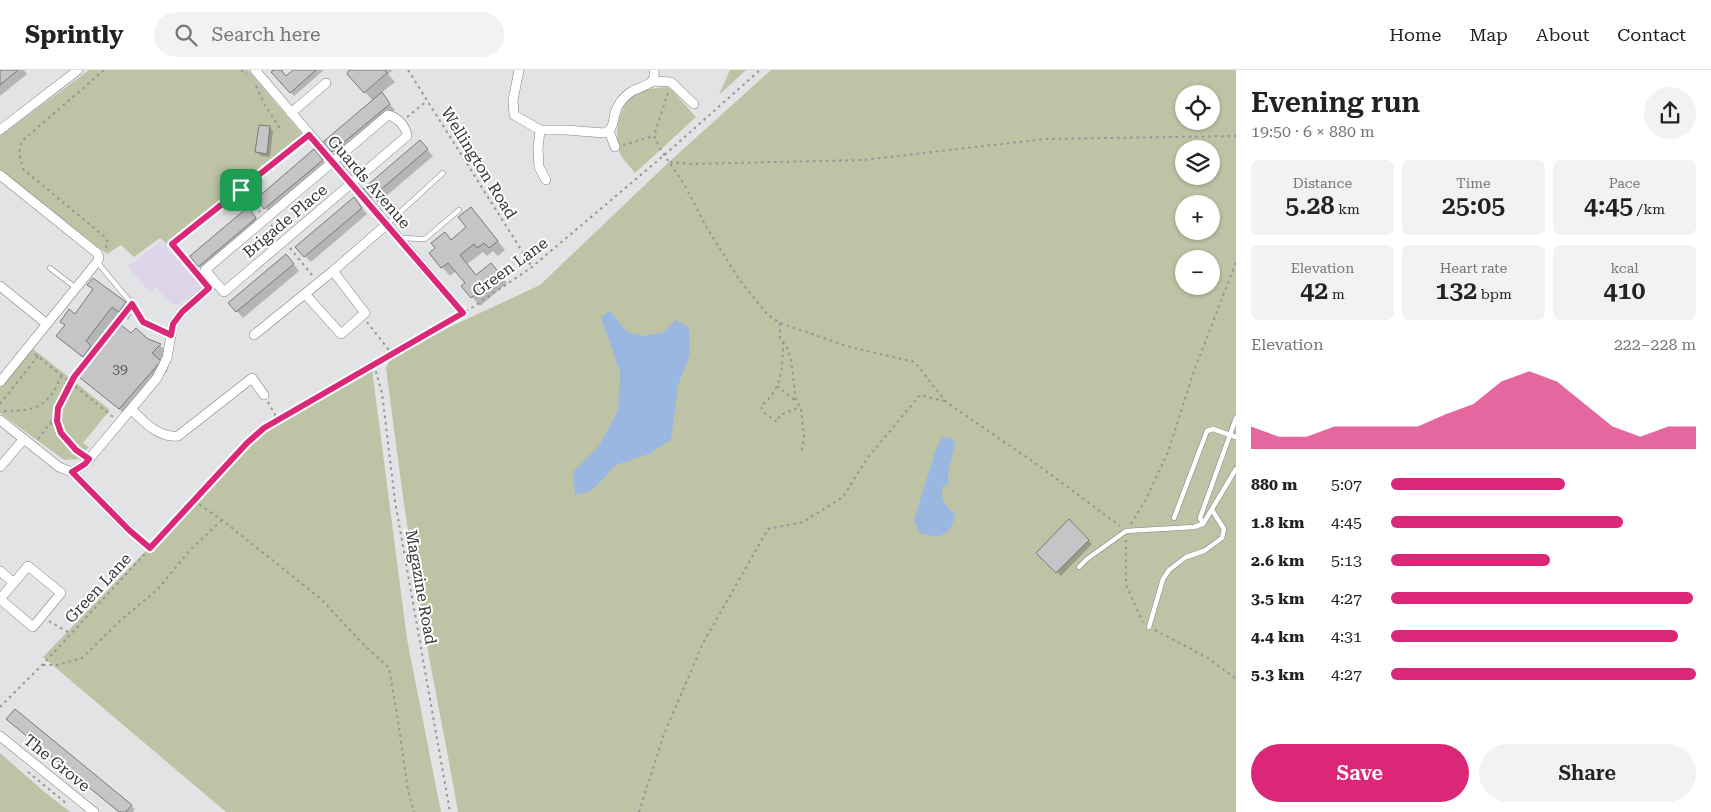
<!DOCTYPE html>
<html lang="en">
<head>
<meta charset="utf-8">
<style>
	body { margin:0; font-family:"Roboto Serif",serif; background:#f2f2f2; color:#222; height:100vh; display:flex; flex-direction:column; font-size:19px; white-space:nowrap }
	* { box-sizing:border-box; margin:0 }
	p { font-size:16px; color:#767676 }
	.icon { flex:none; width:28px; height:28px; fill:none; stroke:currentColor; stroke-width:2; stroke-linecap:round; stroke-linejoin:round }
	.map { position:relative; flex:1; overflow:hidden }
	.panel { display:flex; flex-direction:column; background:#fff; width:475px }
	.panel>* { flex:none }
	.tools { position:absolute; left:1175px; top:15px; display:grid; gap:10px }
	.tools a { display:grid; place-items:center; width:45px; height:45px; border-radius:50%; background:#fff; box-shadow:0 1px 4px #0004; font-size:25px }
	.pin { position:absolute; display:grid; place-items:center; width:42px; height:42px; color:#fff; margin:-21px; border-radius:10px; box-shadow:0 2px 8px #0006 }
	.round { display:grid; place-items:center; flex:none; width:52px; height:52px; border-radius:26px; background:#f2f2f2 }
	.overview { display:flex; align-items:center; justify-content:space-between; height:85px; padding:0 15px }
	h1 { font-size:28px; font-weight:600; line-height:38px }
	.figures { display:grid; grid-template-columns:repeat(3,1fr); gap:8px; height:85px; padding:5px 15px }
	.figures div { display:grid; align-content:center; border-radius:8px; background:#f2f2f2; text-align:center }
	.figures b { font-size:25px; font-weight:600 }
	.figures small { font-size:14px; font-weight:400 }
	.figures p { font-size:14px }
	.chart { height:140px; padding:10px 15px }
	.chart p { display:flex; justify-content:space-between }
	.chart svg { width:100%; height:90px; margin-top:5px; fill:#db2777; opacity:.7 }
	.button { display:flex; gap:10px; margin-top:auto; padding:10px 15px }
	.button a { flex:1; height:58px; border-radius:30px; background:#db2777; color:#fff; font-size:20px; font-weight:600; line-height:58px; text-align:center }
	.button a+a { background:#f2f2f2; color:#222 }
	ul { padding:0 15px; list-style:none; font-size:16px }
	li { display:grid; grid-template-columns:80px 60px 1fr; align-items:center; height:38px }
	li i { height:12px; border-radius:6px; background:#db2777 }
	header { display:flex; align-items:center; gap:30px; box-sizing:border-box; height:70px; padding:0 25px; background:#fff; border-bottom:1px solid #e0e0e0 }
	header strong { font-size:24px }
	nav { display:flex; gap:28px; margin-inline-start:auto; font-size:18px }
	.search { width:350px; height:45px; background:#f2f2f2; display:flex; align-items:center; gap:12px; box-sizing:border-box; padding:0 18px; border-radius:28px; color:#767676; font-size:19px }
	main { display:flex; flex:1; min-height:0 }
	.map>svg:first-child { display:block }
</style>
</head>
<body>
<header>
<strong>Sprintly</strong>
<div class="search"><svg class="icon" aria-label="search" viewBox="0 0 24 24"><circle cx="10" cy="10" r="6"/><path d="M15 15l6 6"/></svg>Search here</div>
<nav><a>Home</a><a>Map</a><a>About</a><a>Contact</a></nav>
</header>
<main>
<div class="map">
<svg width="1236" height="742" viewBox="0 0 1236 742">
	<rect width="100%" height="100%" fill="#e1e3e5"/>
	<path fill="#ded5ea" d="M 161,171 L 202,217 L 179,234 L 175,235 L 168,231 L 156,217 L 149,222 L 128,196 Z"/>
	<path fill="#bec3a5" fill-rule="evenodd" d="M 89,0 L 248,0 L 308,71 L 172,179 L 160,168 L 134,187 L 121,175 L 107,184 L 0,100 L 0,66 Z
		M 730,0 L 746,0 L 719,25 Z
		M 771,0 L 1236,0 L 1236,742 L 458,742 C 447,677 433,612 422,547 C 407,464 397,381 386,298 L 392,284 L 540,215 L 669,92 ZM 1184,24 L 1211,24 L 1211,51 L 1184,51 ZM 1184,79 L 1211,79 L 1211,106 L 1184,106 ZM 1184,134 L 1211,134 L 1211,161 L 1184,161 ZM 1184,189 L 1211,189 L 1211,216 L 1184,216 Z
		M 667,17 L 672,20 L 696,47 L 635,103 C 630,96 621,88 619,81 C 614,65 619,36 632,26 C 642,19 656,18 667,17 Z
		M 32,278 L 110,340 L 83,373 L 89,377 L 79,389 L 64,390 L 0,343 L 0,318 Z
		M 371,291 L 407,569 L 441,742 L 226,742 L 43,587 L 194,431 L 256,358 Z
		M 0,683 L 42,720 L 70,742 L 0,742 Z"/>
	<path fill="#99b7e1" d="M 610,241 L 627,262 L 644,266 L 664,262 L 676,250 L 689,257 L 690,285 L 678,315 L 671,370 L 649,384 L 616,395 L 591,421 L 575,425 L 573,402 L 599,376 L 618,341 L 620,302 L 601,247 Z
		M 942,367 L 951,368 L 955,373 L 948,403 L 949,413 L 943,417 C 939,430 947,436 955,445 C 950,467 940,469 919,463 L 914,450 L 936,379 Z"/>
	<path fill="#0003" d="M 0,0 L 24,0 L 27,4 L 0,26 Z
		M 271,0 L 284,0 L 281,2 L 286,7 L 295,0 L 324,0 L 294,26 Z
		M 351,0 L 393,0 L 388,4 L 395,12 L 381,23 L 395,40 L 339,87 L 333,81 L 373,31 L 365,22 Z
		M 269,57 L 273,61 L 270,87 L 261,86 L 257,82 Z
		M 426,78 L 433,86 L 378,133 L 365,120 Z
		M 320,87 L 328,97 L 271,144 L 258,129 Z
		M 354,128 L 367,144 L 311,192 L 305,186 Z
		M 248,139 L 262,155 L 205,202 L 199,196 Z
		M 479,147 L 505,180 L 498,186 L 493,181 L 487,186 L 483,182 L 467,194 L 477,206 L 499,203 L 507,213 L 480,236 L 472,227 L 467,213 L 456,201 L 450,206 L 430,183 L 437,178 L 445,163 L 452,171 Z
		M 292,192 L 299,201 L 243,248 L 230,233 Z
		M 93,209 L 125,233 L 133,242 L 128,250 L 120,244 L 94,280 L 99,285 L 131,265 L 160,275 L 168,283 L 160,292 L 168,300 L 128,347 L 81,307 L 91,294 L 66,274 L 58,266 L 94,220 L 89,215 Z
		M 1069,451 L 1092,474 L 1061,506 L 1038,483 Z
		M 131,736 L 135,739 L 133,742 L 120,742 Z"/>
	<path fill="#c6c4c7" stroke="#79787a" d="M 0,0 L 18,0 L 0,15 Z
		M 274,0 L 281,0 L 286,6 L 293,0 L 316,0 L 290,23 L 271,2 Z
		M 349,0 L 385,0 L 387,3 L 364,23 L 347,4 Z
		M 382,22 L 390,34 L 332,82 L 323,72 Z
		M 259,55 L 270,56 L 267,84 L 255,82 Z
		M 420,70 L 428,79 L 371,128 L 363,119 Z
		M 314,79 L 323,90 L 264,139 L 256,129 Z
		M 354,127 L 362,138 L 304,187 L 295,177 Z
		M 248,137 L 256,148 L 198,197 L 190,186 Z
		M 471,137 L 498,171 L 489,178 L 484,173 L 477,178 L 474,174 L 460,185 L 476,205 L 491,193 L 500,204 L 471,228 L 461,216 L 465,213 L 448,193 L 441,198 L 429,183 L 435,178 L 431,173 L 445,162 L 451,170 L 466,157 L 458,147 Z
		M 286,184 L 294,194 L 236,242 L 228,233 Z
		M 93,208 L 126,232 L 119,242 L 112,237 L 86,271 L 91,276 L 83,287 L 56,266 L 65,255 L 60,252 L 69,239 L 75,244 L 93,219 L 87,215 Z
		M 121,255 L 131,263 L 136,258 L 148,269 L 161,274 L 152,283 L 161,291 L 119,339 L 79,307 Z
		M 1069,449 L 1089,470 L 1056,503 L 1036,483 Z
		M 15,639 L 132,735 L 126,742 L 119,742 L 6,649 Z"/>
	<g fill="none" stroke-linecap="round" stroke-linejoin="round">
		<g stroke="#7e8082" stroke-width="5.5">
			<path id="lane" d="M 387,154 L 443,103
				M 399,168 L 425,169 L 459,140
				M 97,192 L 132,234 L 143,252 L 171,265
				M 50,198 L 76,218
				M 1174,448 L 1207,361 L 1213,359 L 1236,367
				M 1203,454 L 1200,448 L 1236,348
				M 1079,497 L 1087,489 L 1126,461 L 1194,457 L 1203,454 L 1236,399
				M 1149,557 L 1163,509 L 1169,500 L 1186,487 L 1204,481 L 1222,468 L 1224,459 L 1212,440"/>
		</g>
		<g stroke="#7e8082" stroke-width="10">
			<path id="street" d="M 255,0 L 443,220
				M 519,0 L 513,30 L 514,45 L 540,60 L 566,60 L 604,63 C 616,58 612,50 616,40 C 618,35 623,28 628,24 C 638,15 657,18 654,0
				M 653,11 L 671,12 L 694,34
				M 291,43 L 326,13
				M 388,45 C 397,47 406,56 407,66 L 224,222 L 205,200 Z
				M 0,60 L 78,0
				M 540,60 L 538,79 L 539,97 L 546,110
				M 609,61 L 615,77
				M 0,105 L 97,183 L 99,188 L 97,192 L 0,312
				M 0,216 L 47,254
				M 305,224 L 341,264 L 365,243 L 333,201
				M 254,265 L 333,201 L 386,155
				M 132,340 C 145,353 159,368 178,366 L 252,308 L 264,325
				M 0,350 L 59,397 L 72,402 L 129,460
				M 0,397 L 23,370
				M 72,402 L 85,394 L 157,308 L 167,288 L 173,254 L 182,242 L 215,212
				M 28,496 L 61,523 L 33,557 L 0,529 Z
				M 0,501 L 14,513
				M 0,666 L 94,742"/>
		</g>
		<path stroke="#939597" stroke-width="2" stroke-dasharray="2.5 4" stroke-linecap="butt" d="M 104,0 L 22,71 L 19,83 L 23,99 L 106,168 L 108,173 L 105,179
			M 241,0 L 247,4
			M 408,0 L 532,197
			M 256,16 L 265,35 L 281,60
			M 668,23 L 654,66 L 661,80 L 684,114 L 707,158 L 739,209 L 767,244 L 780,253 L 850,277 L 915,292 L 946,332 L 1038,395 L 1120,456
			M 407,47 L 427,31
			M 623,75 L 654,66
			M 670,92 L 690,94 L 863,90 L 1045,69 L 1236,66
			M 242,121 L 260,142
			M 271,155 L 279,165
			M 290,178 L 312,205
			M 196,202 L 172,174 L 304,70
			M 448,225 L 463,243
			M 367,252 L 392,284
			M 780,253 L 780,268 L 787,277 L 791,289 L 796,331 L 801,338 L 804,367 L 801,384
			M 783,272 C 783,297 782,319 761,336 L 763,342 L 777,352 L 780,345 L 800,337
			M 35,284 L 113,347
			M 374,295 L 382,323 L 395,431 L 450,742
			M 777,316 L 796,331
			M 268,332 L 278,350
			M 0,334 L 38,286
			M 58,339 C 56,359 66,372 81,383
			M 4,341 C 37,341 48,337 62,305
			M 50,353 L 58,359
			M 38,369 L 50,353 L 74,307 L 127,240
			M 194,431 L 222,450 L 321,529 L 361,572 L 389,598 L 398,651 L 408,720 L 414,742
			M 1131,454 L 1145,431 L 1168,382 L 1194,301 L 1236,192
			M 135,465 L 150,478
			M 1126,470 L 1126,515 L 1143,552
			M 49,551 L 71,564
			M 1155,560 L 1208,588 L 1236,609
			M 43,595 L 57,595 L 82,588 L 122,549 L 158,519 L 191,479 L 222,450
			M 0,637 L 46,591 L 247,373 L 264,358 L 374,295 L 403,276 L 473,237 L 532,197 L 669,81 L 760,0
			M 28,702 L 67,734
			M 639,742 L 664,664 L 703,573 L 768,459 L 803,452 L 843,427 L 866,390 L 920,325 L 944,331"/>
		<use href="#lane" stroke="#fff" stroke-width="4.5"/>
		<use href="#street" stroke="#fff" stroke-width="9"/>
	</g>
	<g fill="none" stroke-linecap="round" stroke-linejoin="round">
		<g stroke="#fff" stroke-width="10">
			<path id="route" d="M 309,65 L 463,243 L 264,358 L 247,373 L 150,478 L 129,460 L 72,402 L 85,394 L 89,389 L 76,380 L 61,363 L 57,351 L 58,338 L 74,307 L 132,234 L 143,252 L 171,265 L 173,254 L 182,242 L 209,218 L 172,174 Z"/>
		</g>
		<use href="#route" stroke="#db2777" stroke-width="6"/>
	</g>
	<g text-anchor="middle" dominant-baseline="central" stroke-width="4" stroke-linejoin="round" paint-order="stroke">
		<g font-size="14" fill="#58595a">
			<text x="120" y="299">39</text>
		</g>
		<g font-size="16" fill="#343536" stroke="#fff">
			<text transform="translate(479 93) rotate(58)">Wellington Road</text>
			<text transform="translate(369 112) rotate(49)">Guards Avenue</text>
			<text transform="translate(285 151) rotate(-40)">Brigade Place</text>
			<text transform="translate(510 197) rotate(-36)">Green Lane</text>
			<text transform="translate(421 517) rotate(80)">Magazine Road</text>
			<text transform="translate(98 518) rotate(-47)">Green Lane</text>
			<text transform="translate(57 693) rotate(39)">The Grove</text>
		</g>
	</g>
</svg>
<div class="tools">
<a><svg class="icon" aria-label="locate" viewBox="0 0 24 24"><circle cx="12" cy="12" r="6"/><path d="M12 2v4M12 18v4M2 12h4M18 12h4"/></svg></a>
<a><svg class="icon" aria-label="layers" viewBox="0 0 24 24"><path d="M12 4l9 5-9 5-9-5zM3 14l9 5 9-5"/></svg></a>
<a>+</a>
<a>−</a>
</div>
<div class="pin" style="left:241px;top:120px;background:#1e9e55"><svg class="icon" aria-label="arrive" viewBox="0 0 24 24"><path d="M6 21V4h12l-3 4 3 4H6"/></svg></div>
</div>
<section class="panel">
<div class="overview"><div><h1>Evening run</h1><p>19:50 · 6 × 880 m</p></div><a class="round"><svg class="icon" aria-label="share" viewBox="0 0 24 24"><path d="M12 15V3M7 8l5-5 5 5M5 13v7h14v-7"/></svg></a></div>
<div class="figures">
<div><p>Distance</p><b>5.28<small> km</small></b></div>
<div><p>Time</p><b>25:05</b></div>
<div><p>Pace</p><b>4:45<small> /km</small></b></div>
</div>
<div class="figures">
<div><p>Elevation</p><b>42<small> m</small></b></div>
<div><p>Heart rate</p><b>132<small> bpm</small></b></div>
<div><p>kcal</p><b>410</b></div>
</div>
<div class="chart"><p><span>Elevation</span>222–228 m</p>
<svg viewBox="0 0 160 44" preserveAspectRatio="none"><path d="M0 44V33L10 38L20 38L30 33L40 33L50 33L60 33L70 27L80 22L90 11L100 6L110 11L120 22L130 33L140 38L150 33L160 33V44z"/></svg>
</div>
<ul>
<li><b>880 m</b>5:07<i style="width:57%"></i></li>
<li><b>1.8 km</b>4:45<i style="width:76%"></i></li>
<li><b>2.6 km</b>5:13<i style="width:52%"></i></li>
<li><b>3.5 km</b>4:27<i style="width:99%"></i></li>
<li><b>4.4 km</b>4:31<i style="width:94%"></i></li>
<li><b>5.3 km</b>4:27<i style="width:100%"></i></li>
</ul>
<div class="button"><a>Save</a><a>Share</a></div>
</section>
</main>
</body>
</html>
